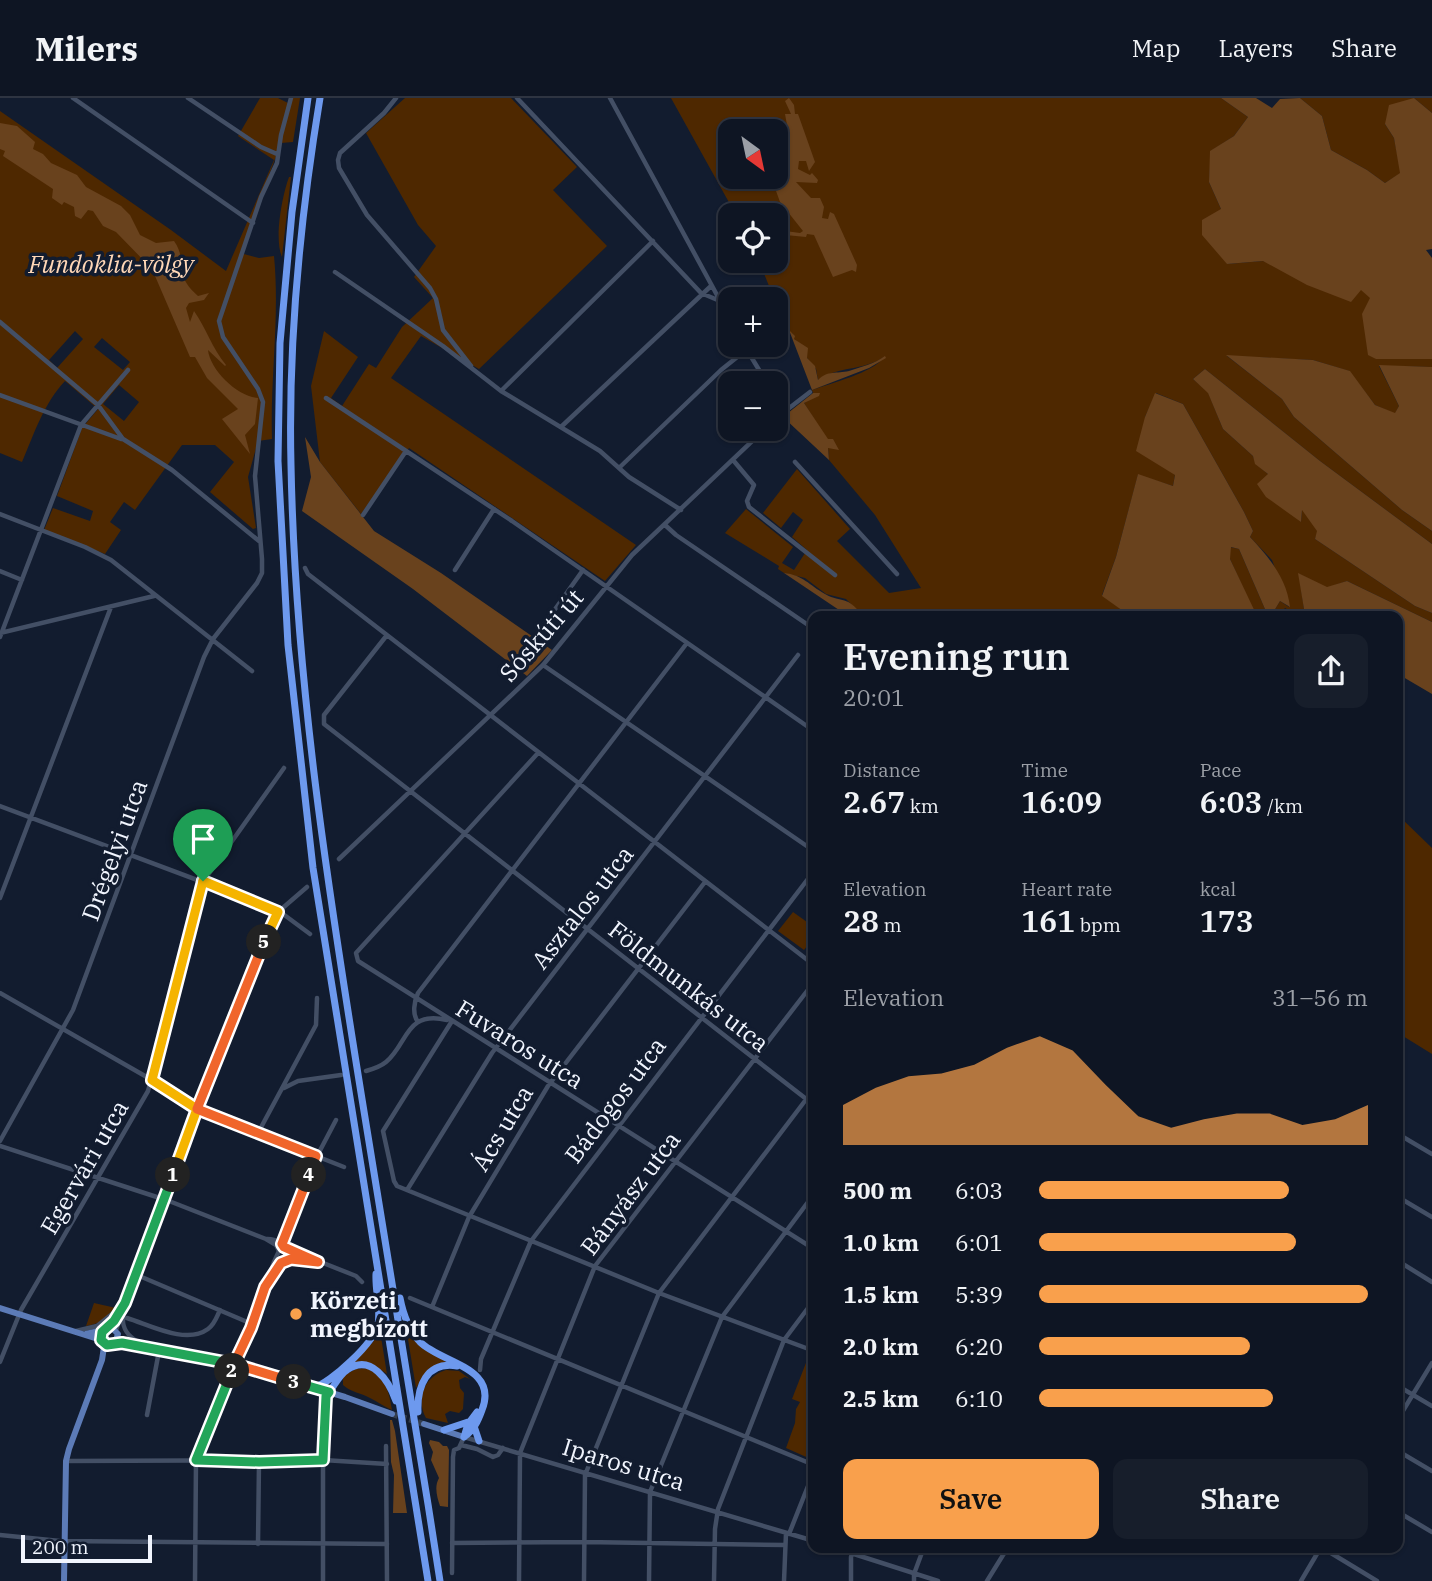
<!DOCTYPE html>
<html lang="en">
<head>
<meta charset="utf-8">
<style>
	body { margin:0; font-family:"IBM Plex Serif",serif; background:#171e2b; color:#f1f3f6; height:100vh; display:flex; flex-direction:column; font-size:26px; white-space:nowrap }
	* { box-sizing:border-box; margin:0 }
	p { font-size:23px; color:#9b9fa6 }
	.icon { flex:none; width:38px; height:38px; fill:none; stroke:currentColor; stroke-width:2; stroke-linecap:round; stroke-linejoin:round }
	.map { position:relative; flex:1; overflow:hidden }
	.details { position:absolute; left:808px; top:513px; width:595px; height:942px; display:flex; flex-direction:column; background:#0e1523; border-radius:14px; box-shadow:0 2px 5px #0004,0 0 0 2px #2e3441 }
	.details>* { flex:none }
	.needle { width:46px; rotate:147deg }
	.tools { position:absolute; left:718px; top:21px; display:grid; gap:14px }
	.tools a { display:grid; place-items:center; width:70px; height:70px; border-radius:14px; background:#0e1523; box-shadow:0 2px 5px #0004,0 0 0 2px #2e3441; font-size:35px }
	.scale { position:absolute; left:21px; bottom:18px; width:131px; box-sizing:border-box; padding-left:7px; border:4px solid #f1f5fe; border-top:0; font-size:19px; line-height:24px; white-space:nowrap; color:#f1f5fe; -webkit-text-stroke:5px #121c2f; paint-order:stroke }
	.pin { position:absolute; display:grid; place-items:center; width:60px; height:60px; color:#fff; margin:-72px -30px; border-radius:50% 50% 50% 0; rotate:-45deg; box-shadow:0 0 7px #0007 }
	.pin .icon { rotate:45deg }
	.km { position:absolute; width:35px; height:35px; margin:-18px; border-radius:50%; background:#222; color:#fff; font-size:19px; line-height:35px; text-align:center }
	.round { display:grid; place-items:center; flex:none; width:74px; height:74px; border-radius:14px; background:#171e2b }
	.headline { display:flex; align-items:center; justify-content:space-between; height:119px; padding:0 35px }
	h1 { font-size:38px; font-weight:600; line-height:52px }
	.stats { display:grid; grid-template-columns:repeat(3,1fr); gap:10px; height:119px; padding:7px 35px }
	.stats div { display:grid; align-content:center }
	.stats b { font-size:30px; font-weight:600 }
	.stats small { font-size:19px; font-weight:400 }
	.stats p { font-size:19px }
	.chart { height:196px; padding:14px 35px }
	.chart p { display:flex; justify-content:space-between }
	.chart svg { width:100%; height:126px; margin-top:7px; fill:#f9a04c; opacity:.7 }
	.button { display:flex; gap:14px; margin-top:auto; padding:14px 35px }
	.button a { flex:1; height:80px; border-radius:14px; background:#f9a04c; color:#111; font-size:28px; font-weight:600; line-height:80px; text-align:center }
	.button a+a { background:#171e2b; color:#f1f3f6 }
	ul { padding:0 35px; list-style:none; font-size:23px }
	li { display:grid; grid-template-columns:112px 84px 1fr; align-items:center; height:52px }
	li i { height:18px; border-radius:9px; background:#f9a04c }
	header { display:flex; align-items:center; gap:42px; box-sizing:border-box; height:98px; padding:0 35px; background:#0e1523; border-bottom:2px solid #2e3441 }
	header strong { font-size:33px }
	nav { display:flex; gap:38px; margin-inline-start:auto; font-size:24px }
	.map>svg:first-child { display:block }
</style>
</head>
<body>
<header>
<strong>Milers</strong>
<nav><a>Map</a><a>Layers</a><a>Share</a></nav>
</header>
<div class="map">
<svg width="1432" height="1483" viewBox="0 0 1432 1483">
	<rect width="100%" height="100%" fill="#121c2f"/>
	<path fill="#4e2800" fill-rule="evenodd" d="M 260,0 L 278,0 L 288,5 L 289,0 L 300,0 L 293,44 L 281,45 L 240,155 L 259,160 L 274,158 C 280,219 270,280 272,341 L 258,343 L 248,379 L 256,430 L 253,431 L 210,394 L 234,364 L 215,347 L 182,347 L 135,412 L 124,404 L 110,424 L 121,432 L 105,456 L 44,432 L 53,410 L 90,423 L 93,413 L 57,398 L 82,330 L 98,311 L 65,283 C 44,305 34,336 22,364 L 0,355 L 0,13 L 171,132 L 226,173 L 274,62 L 238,38 ZM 75,233 L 83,241 L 57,270 L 49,262 ZM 102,240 L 130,264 L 123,272 L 94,249 ZM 119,287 L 139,304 L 124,323 L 103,306 Z
		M 405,0 L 511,0 L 577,69 L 553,92 L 607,148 L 479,271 L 421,238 L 391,280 L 636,447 L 605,483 L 409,350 L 361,416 L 320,364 L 311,288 L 324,233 L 358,259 L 331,300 L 342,308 L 369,266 L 376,270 L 402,229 L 433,200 L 414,179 L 436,148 L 418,127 L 366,35 Z
		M 671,0 L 1221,0 L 1248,19 L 1234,38 L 1211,53 L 1209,84 L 1221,111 L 1227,166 L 1263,163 L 1361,191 L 1371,200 L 1376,261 L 1432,261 L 1432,269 L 1379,268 L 1399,308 L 1395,316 L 1375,307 L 1349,273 L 1313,262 L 1227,258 L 1282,301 L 1294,319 L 1402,412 L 1432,433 L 1432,446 L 1320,363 L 1205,271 L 1193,281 L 1208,294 L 1223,331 L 1253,358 L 1256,366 L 1268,376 L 1301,424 L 1302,411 L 1318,433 L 1315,441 L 1415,508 L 1432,515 L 1432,524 L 1347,483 L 1327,490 L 1299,476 L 1304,511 L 1317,518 L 1298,518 L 1285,510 L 1280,518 L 1271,518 L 1280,503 L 1289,509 L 1272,462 L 1250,439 L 1253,433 L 1244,414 L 1183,306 L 1156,295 L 1145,319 L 1175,377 L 1173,388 L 1138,377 L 1116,459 L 1102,497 L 1130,518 L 863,518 L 846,501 L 826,496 L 805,480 L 784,475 L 778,471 L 779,468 L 725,435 L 746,411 L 793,449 L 782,465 L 794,472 L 807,452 L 792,439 L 803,422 L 793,414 L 781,430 L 763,415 L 797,371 L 850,431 L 837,443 L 889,495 L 921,490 L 875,417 L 829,362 L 828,350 L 832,350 L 804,305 L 813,300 L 816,295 L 813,295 L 812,292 C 831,285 873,275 884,259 C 863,273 838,268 818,282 L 816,271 L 807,260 L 807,251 L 794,241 L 793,236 L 787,233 L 759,163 L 775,163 L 775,117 L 736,117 ZM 730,33 L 775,33 L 775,79 L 730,79 Z
		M 1300,0 L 1432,0 L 1432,15 L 1414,0 L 1385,26 L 1394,40 L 1401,75 L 1385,85 L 1367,72 L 1331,52 L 1322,18 Z
		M 289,79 L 291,79 L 282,159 C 274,142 282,98 289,79 Z
		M 1230,449 L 1239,451 L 1268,518 L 1257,518 L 1253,512 L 1230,461 Z
		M 1398,717 L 1432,750 L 1432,956 L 1398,935 Z
		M 793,814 L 814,829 L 814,840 L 804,852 L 778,833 Z
		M 94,1205 L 116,1210 C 110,1219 97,1227 86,1228 Z
		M 406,1229 L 446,1264 L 430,1270 L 416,1290 Z
		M 380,1233 L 387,1276 L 378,1270 L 353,1265 L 373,1244 Z
		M 809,1257 L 814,1259 L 813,1362 L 786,1350 L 795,1325 L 796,1311 L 800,1304 L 792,1301 Z
		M 367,1270 C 385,1280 389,1292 392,1312 C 383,1308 378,1304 370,1300 C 361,1295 350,1294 343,1287 L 343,1278 L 356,1271 Z
		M 446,1272 L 459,1273 L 470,1281 L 465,1279 L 459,1282 L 460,1290 L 464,1295 L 463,1311 L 459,1315 L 450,1313 L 445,1316 L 448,1325 L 426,1320 C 415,1301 425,1278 446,1272 Z"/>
	<path fill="#69421d" d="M 789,0 L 794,7 L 795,16 L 798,16 L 815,64 L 809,73 L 806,63 L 799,63 L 798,71 L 810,77 L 812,75 L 818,82 L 817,85 L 796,84 L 811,100 L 820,100 L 824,109 L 822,120 L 828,121 L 830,114 L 834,116 L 857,167 L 856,174 L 852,172 L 833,179 L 814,137 L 807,136 L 806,139 L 775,136 L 775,128 L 778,132 L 800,135 L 803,133 L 780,104 L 771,79 L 775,79 L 775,37 L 776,39 L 779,37 L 779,33 L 787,27 L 785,16 L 791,16 L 785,3 Z
		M 1221,0 L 1256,0 L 1272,10 L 1280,1 L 1300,0 L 1322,18 L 1331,52 L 1367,72 L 1385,85 L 1400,75 L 1394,40 L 1385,26 L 1389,7 L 1414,0 L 1432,15 L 1432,151 L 1426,152 L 1432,160 L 1432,261 L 1376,261 L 1368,257 L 1362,216 L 1370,200 L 1361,192 L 1351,204 L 1307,187 L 1263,163 L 1227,166 L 1202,137 L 1202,122 L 1221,111 L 1209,84 L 1210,53 L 1234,38 L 1248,19 Z
		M 0,25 L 17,28 L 35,44 L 33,51 L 43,56 L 51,65 L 77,77 L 86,89 L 121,108 L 130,117 L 140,137 L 156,145 L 174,143 C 189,164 171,174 198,198 L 209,195 L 204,202 L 189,205 L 186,210 L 190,224 L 194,213 C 206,230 212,250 226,267 L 225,268 L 208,252 C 210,272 238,299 258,300 L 255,326 L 245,337 L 250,356 L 222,321 L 238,311 L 207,280 L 195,259 L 190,259 L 152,171 L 116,134 L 103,128 L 93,113 L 88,112 L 81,121 L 75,118 L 74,109 L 64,104 L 62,107 L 52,100 L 53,91 L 3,58 L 5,53 L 0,51 Z
		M 789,232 L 795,238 L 794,241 L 808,250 L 807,260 L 815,268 L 818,282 C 828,272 836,276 849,273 C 861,269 874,266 885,258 L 886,260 L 869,270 L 812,292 Z
		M 1226,257 L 1313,262 L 1350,273 L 1375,307 L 1395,315 L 1399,308 L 1379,267 L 1432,269 L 1432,433 L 1402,412 L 1294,319 L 1282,301 Z
		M 1205,271 L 1320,363 L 1432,446 L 1432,515 L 1415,508 L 1315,441 L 1317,433 L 1302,412 L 1301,424 L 1266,399 L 1257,386 L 1268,376 L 1255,366 L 1253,358 L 1223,331 L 1208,295 L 1193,281 Z
		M 813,295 L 820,295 L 819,298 L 804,305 L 828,341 L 833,341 L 839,352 L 828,350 L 829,362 L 783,319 Z
		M 1155,295 L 1183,306 L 1244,414 L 1253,433 L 1250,439 C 1269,459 1287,481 1290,509 L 1280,503 L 1271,518 L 1268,518 L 1239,451 L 1231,449 L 1230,461 L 1257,518 L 1130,518 L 1102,498 L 1116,459 L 1138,376 L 1173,388 L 1175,377 L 1136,353 L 1145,319 Z
		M 305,339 L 320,364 L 374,433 L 441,475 L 552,552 L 527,578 L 413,491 L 302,413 L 311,379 Z
		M 784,475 C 803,477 809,487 825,496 C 843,506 846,496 863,518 L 848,518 Z
		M 1298,475 L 1327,489 L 1347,483 L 1432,524 L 1432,596 L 1398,576 L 1398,518 L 1317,518 L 1304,511 Z
		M 390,1322 L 392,1322 L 395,1333 L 407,1415 L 393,1415 L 394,1377 L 391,1364 Z
		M 430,1342 L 439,1344 L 443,1348 L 447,1348 L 449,1352 L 448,1409 L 440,1408 C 437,1399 434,1389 439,1380 L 431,1362 L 433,1354 L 429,1345 Z"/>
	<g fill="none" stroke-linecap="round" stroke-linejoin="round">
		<path stroke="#333d4e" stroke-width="6" stroke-dasharray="6 3" stroke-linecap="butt" d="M 392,1316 L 424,1326"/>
		<path stroke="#434f65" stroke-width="4.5" d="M 73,0 L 253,125
			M 188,0 L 261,49 L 277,56
			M 396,0 L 384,15 L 340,55 L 338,62 L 339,70 L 367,117 L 430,190 L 436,201 L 443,232 L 471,268
			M 517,0 L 701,195 L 720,203
			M 610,0 L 730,221
			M 335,174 L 443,248 L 501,293 L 600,353 L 629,379 L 681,412
			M 0,224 L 98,307 L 123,341 L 172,372 L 259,443
			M 744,247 L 767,285
			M 501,293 L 653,143
			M 0,297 L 121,341
			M 775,299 L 784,313
			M 326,300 L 512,423 L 814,633
			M 775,321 L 810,294
			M 562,328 L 711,188
			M 733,362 L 754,387 L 747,403 L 749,409 L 835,477
			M 795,364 L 897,476
			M 620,369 L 721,272 L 746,252
			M 0,416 L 85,449 L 111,462 L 252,573
			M 363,417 L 406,353
			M 665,427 L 676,437 L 814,531
			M 305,470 L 308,476 L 814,867
			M 455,472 L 494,411
			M 0,473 L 22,482
			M 0,535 L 154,498
			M 387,537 L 324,617 L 324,626 L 814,1007
			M 536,538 L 583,472
			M 0,539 L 81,327 L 128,272
			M 543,567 L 814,753
			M 538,655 L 356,855 L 358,863 L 814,1151
			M 0,708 L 272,810 L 283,816 L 310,836
			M 339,761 L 543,567 L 632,457 L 765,331
			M 0,800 L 111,509
			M 0,895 L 152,982 L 197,1011 L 344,1069
			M 452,923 L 383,1033 L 394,1083 L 397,1088 L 659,1195 L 814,1253
			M 418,924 C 412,916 414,904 418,895 L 687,545
			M 366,973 C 373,971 380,969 386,964 C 408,946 405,912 447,922
			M 284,990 L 298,983 L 341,977
			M 258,1035 L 316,927 L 317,900
			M 1398,1036 L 1432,1056
			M 0,1043 L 73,912 L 204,559 L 213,541 L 257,485 L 262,475 L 262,461 L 255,378 L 263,304 L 258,291 L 223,239 L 219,223 L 261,99 L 277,65 L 281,37 L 291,0
			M 0,1048 L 169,1103 L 266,1141 L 276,1147 L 279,1153
			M 407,1092 L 492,955 L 798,557
			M 1398,1099 L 1432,1119
			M 266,1141 C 274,1140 290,1148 293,1156 L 290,1162 L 281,1165 L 268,1186
			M 284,1149 L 282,1143 L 315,1062 L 336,1022
			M 293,1153 L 356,1178 L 362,1184
			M 291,1161 L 314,1163
			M 1398,1163 L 1432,1184
			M 137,1177 L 252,1226
			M 410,1200 L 814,1367
			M 432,1209 L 469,1119 L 548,988 L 705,784
			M 123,1219 C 122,1231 128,1238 138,1244
			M 127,1220 C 150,1227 186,1247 208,1231 C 215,1226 217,1218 220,1212
			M 109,1229 L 119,1214
			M 116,1232 L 197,1011 L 271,828 L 278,814 L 307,789
			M 76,1233 L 97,1228 L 122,1208
			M 0,1264 L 21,1212 L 148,993 L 203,784 L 284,670
			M 480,1272 L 481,1261 L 531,1143 L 814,773
			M 1398,1288 L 1432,1308
			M 147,1317 L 159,1253
			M 1398,1321 L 1432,1265
			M 461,1347 L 477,1351 L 493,1359 L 498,1357 L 503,1350
			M 386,1348 L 387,1483
			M 1398,1353 L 1432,1373
			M 66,1363 L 323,1362 L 387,1366
			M 1398,1414 L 1432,1434
			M 789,1436 L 814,1373
			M 0,1437 L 60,1443 L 387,1446
			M 452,1445 L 584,1444 L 785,1447
			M 258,1446 L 259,1364
			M 832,1449 L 938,1483
			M 1321,1449 L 1377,1483
			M 452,1475 L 453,1359 L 454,1352 L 459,1350 L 464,1339 L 814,1443
			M 195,1483 L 196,1362 L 220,1299 L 251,1230 L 274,1164 L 279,1153 L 284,1149
			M 323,1483 L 323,1362 L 326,1298 L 329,1294
			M 519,1483 L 520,1355 L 595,1168 L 814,884
			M 584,1483 L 585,1377 L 659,1195 L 814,991
			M 649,1483 L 650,1394 L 722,1219 L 814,1096
			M 714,1483 L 715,1431 L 718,1411 L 784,1242 L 814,1202
			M 784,1483 L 786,1435
			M 851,1483 L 851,1459 L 854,1449
			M 914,1483 L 914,1476 L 924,1449
			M 987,1483 L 1008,1449
			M 1301,1483 L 1321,1449"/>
		<path stroke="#5c7bb7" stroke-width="6" d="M 0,1210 L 101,1242
			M 86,1236 L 112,1230 L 118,1236 L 115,1245 L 110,1247 L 103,1245 L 100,1238 L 103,1232
			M 115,1245 L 234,1266 L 345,1299 L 392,1316
			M 424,1326 L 464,1339
			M 64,1483 L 66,1363 L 69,1351 L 102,1262 L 104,1249 L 102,1244"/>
		<path stroke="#6d99ee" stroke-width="7" d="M 308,0 L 292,114 L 280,245 L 278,363 L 288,547 L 313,770 L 428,1483
			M 320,0 C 300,121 288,244 291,367 C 295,580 328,791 362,1001 C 389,1161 415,1322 440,1483
			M 400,1200 C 403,1216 408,1231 420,1244 C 441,1265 499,1269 482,1312 C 478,1323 474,1332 464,1339
			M 313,1290 C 331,1285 375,1244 378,1226 C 381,1210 375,1193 376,1176
			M 329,1294 C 335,1287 339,1277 347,1272 C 371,1255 389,1283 396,1303
			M 418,1314 C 417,1289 426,1263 457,1268
			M 474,1328 L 479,1343
			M 444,1332 L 468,1324
			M 464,1339 L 468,1326 L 477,1314"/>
	</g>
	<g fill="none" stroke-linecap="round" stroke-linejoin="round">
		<g stroke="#fff" stroke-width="14">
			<path id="split-1" d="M 173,1077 L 197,1011 L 152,982 L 203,783"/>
		</g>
		<g stroke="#fff" stroke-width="14">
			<path id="split-2" d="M 173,1077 L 125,1205 L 114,1223 L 102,1234 L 101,1242 L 107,1247 L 122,1245 L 234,1266 L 232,1273"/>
		</g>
		<g stroke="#fff" stroke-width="14">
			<path id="split-3" d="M 232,1273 L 196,1362 L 259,1364 L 323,1362 L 326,1298 L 329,1294 L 294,1284"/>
		</g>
		<g stroke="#fff" stroke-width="14">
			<path id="split-4" d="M 294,1284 L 234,1266 L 251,1230 L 265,1189 L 281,1165 L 291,1161 L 318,1164 L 284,1149 L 282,1146 L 309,1077"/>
		</g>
		<g stroke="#fff" stroke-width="14">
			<path id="split-5" d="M 264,844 L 197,1011 L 316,1058 L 309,1077"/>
		</g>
		<g stroke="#fff" stroke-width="14">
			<path id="split-6" d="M 203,783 L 278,814 L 264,844"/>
		</g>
		<use href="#split-1" stroke="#f5b400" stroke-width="9"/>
		<use href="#split-2" stroke="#22a559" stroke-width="9"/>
		<use href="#split-3" stroke="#22a559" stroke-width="9"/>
		<use href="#split-4" stroke="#f0652b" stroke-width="9"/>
		<use href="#split-5" stroke="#f0652b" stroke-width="9"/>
		<use href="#split-6" stroke="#f5b400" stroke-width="9"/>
	</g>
	<circle fill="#f9a04c" stroke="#121c2f" stroke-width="2.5" cx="296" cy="1216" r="7"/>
	<g text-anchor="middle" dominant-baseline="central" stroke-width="7" stroke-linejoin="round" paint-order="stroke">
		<g font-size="24" font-style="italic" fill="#ffd7b7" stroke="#121c2f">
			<text x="111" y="166">Fundoklia-völgy</text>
		</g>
		<g font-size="24" fill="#f1f5fe" stroke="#121c2f">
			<text transform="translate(541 537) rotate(-49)">Sóskúti út</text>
			<text transform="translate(114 752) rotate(-70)">Drégelyi utca</text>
			<text transform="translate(582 809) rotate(-52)">Asztalos utca</text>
			<text transform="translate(689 888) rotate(38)">Földmunkás utca</text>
			<text transform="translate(520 946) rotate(32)">Fuvaros utca</text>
			<text transform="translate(615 1002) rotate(-53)">Bádogos utca</text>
			<text transform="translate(502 1030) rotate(-59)">Ács utca</text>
			<text transform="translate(84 1069) rotate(-60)">Egervári utca</text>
			<text transform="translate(630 1095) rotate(-53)">Bányász utca</text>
			<text transform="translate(624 1366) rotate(17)">Iparos utca</text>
		</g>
		<g font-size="24" font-weight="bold" fill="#f1f5fe" stroke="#121c2f" text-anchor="start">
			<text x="310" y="1202">Körzeti<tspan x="310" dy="28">megbízott</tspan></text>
		</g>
	</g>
</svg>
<div class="tools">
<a><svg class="needle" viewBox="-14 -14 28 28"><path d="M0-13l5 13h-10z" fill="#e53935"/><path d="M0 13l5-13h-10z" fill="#9b9fa6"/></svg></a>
<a><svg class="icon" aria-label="locate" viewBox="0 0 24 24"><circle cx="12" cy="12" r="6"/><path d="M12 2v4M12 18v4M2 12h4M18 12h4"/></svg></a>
<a>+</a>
<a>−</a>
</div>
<div class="scale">200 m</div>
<div class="pin" style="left:203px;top:783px;background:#1e9e55"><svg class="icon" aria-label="arrive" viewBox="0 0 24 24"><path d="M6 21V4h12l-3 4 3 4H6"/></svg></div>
<b class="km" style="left:173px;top:1077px">1</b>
<b class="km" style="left:232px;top:1273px">2</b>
<b class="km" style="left:294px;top:1284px">3</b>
<b class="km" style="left:309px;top:1077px">4</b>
<b class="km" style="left:264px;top:844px">5</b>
<section class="details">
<div class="headline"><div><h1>Evening run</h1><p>20:01</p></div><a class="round"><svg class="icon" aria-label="share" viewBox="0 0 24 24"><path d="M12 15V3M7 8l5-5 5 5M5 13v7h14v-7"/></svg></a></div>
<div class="stats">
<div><p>Distance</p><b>2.67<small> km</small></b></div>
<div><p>Time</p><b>16:09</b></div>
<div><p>Pace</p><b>6:03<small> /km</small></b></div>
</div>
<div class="stats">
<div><p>Elevation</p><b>28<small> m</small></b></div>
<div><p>Heart rate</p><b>161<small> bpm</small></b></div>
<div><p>kcal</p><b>173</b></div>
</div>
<div class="chart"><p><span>Elevation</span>31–56 m</p>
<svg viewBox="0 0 160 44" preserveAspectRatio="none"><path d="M0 44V30L10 24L20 20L30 19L40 16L50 10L60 6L70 11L80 23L90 34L100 38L110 35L120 33L130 33L140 37L150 35L160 30V44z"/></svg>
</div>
<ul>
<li><b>500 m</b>6:03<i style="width:76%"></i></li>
<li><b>1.0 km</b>6:01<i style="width:78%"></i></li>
<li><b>1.5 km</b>5:39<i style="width:100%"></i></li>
<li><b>2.0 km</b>6:20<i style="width:64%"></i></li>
<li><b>2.5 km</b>6:10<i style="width:71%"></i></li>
</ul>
<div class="button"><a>Save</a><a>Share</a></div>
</section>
</div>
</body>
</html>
